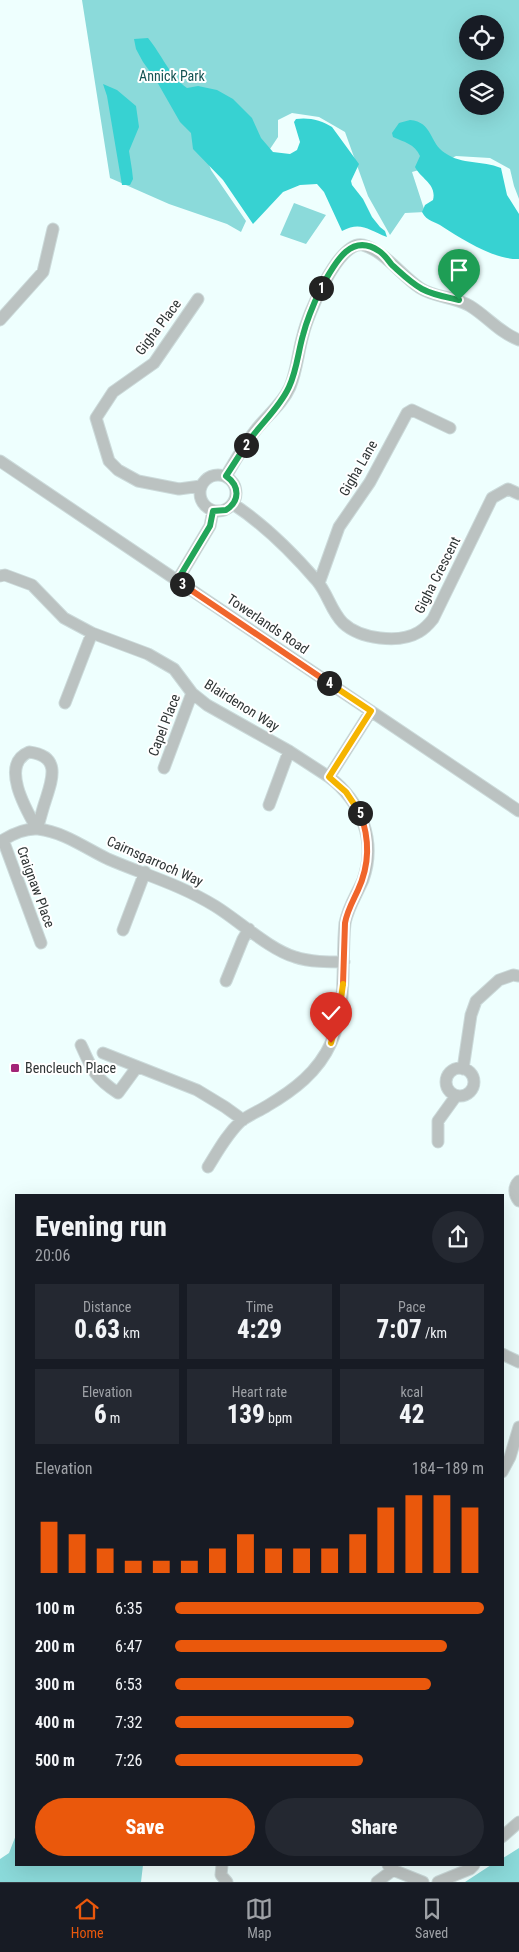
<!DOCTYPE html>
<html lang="en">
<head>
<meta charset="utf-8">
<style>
	body { margin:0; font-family:"Roboto Condensed",sans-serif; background:#242831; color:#f1f3f6; height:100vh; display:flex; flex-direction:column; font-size:19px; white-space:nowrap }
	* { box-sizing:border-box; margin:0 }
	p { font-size:16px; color:#9ea1a6 }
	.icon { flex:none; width:28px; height:28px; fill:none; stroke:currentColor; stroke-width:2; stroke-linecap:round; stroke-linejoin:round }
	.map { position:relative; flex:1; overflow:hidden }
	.side { position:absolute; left:15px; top:1194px; width:489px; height:672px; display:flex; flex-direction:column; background:#171b24; border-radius:0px; box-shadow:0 5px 20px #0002 }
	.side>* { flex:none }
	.fabs { position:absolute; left:459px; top:15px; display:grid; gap:10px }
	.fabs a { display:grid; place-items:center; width:45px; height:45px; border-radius:50%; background:#171b24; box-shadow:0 5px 20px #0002; font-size:25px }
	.pin { position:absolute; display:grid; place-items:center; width:42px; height:42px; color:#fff; margin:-51px -21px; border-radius:50% 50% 50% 0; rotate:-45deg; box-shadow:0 0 5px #0007 }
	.pin .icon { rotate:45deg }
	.km { position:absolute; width:25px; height:25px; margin:-12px; border-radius:50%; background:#222; color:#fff; font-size:14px; line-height:25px; text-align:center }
	.round { display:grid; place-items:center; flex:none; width:52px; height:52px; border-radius:26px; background:#242831 }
	.headline { display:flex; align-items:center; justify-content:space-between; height:85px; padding:0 20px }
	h1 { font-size:28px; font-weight:800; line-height:38px }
	.stats { display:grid; grid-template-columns:repeat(3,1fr); gap:8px; height:85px; padding:5px 20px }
	.stats div { display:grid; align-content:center; border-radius:0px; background:#242831; text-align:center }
	.stats b { font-size:25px; font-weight:800 }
	.stats small { font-size:14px; font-weight:400 }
	.stats p { font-size:14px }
	.chart { height:140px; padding:10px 20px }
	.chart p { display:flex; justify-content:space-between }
	.chart svg { width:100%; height:90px; margin-top:5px; stroke:#ea580c; stroke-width:6 }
	.primary-button { display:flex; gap:10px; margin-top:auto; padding:10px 20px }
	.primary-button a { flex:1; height:58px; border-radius:30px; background:#ea580c; color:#fff; font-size:20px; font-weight:800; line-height:58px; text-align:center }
	.primary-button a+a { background:#242831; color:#f1f3f6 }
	ul { padding:0 20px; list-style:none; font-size:16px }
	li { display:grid; grid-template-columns:80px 60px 1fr; align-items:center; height:38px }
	li i { height:12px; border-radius:6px; background:#ea580c }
	.tabs { display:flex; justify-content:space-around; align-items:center; height:70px; border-top:1px solid #363941; background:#171b24; font-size:14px; color:#9ea1a6 }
	.tabs a { display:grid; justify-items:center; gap:2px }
	.tabs .selected { color:#ea580c }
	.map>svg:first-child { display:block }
</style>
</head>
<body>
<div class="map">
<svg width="519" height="1882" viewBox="0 0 519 1882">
	<rect width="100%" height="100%" fill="#eefffe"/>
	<path fill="#8bdada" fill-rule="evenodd" d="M 82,0 L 519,0 L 519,199 L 514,186 L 510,169 L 490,158 L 456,156 L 440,164 L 412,172 L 425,212 L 405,213 L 390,235 L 368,196 L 345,132 L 319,117 L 292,113 L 278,120 L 278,137 L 270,149 L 254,152 L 203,148 L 211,170 L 246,221 L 241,232 L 227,224 L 169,204 L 110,178 ZM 468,24 L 495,24 L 495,51 L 468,51 ZM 468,79 L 495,79 L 495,106 L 468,106 Z
		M 294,203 L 326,215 L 306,244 L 280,235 Z
		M 16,1835 L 16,1865 L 143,1865 L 141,1882 L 0,1882 L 0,1859 L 9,1853 Z
		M 519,1848 L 519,1882 L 465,1882 L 491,1865 L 502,1865 L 503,1858 Z"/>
	<path fill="#37d2d2" d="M 148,38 C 162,55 169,75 187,88 L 198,86 L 217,90 L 233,99 L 252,118 L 261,138 L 273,152 L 290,154 L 297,150 L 300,142 L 294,122 L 296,119 C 308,117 322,120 332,127 L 359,164 L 351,181 L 352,185 L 363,199 L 372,217 L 380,227 L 385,231 L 387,237 C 368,230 361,221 342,231 L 324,192 L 317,184 L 300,185 L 283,192 L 253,224 L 223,180 L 193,149 L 191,133 L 180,122 L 156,80 L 143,62 L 136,49 L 134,39 Z
		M 103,84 L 117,90 L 136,106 L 139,127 L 129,151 L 132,170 L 133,179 L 130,185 L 122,185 L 107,96 Z
		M 410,120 C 433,122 429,143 445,153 C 462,165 482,160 501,168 L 507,195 L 519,214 L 519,259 C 495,260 463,240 443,227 C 435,221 427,222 422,212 L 425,205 L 433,200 C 437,184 421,179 415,167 L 420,156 C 415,144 404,142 393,137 L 392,133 L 399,123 Z"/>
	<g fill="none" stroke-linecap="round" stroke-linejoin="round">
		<g stroke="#cbdada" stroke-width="13">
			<path id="minor" d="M 198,299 L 154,363 L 113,392 L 96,418 L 109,461 L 118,470 L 138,481 L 179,489 L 201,486
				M 0,320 L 43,272 L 53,229
				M 0,461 L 519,811
				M200 493a18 18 0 1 1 36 0a18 18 0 1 1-36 0Z
				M 226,476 C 235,461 244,445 255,431 C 266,416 282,405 290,387 C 297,370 298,352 303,335 C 307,316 339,239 363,245 C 384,251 401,275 420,288 C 435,298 454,296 470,306 C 488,317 497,331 519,340
				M 233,504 C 265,525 292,552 317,581 C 328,594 331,611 343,623 C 360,639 399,644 419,632 C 424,629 429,624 433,619 L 492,498 L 508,489 L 519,494
				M 0,576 L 5,575 L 32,585 L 64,618 L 92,633 L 148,654 L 174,669 L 192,693 L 207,705 L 289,751 L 329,777 L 371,711
				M 177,581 L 210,526 L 213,511
				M 319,583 L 339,527 L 370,482 L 407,413 L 412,410 L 450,428
				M 65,703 L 92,633
				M 29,752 C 62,756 52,780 45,802 C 42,811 40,820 37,829 C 25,808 0,764 29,752 Z
				M 164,768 L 192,693
				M 269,805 L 289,751
				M 123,930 L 145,872
				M 41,943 L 3,840 C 14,833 25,828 38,829 C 64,832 85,848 108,859 C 145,875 179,884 215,906 C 238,920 270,950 295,957 C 310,962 328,962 344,962
				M 226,981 L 243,939 L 249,929
				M 81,1045 C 92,1070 95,1078 118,1093 L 137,1067
				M 103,1053 L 197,1090 L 225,1107 L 243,1120
				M446 1082a14 14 0 1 1 28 0a14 14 0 1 1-28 0Z
				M 463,1069 L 471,1015 L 476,1001 L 499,980 L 513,975 L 519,976
				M 438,1142 L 438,1121 L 456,1096
				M 208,1167 C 218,1151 227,1134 241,1121 C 249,1115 259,1111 267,1106 C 294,1090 318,1072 331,1043 C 348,1005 341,962 345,923 C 348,907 357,894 363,880 C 377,841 361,801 329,777
				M 519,1181 C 513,1187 514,1195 519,1201
				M 502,1354 L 519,1362
				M 502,1472 L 510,1457 L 519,1427
				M 502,1837 L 519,1822
				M 222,1865 L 221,1875 L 227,1882
				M 388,1865 L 393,1870 L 423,1882
				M 377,1882 L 393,1870
				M 438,1882 L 470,1869 L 474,1865"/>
		</g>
		<use href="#minor" stroke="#bbc2c1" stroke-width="11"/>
	</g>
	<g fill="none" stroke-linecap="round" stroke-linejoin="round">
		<g stroke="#fff" stroke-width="10">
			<path id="split-1" d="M 321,288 C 333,267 349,231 379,251 C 384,254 388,260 392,265 C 401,273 411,283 422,289 C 433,295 446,297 459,300"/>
		</g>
		<g stroke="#fff" stroke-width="10">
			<path id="split-2" d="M 246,445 C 259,425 279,409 289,387 C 297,370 298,352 303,335 C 307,319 314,303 321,288"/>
		</g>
		<g stroke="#fff" stroke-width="10">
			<path id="split-3" d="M 182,584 L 177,581 L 210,526 L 213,511 L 226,510 C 240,501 240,486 226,476 L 246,445"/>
		</g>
		<g stroke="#fff" stroke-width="10">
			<path id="split-4" d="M 182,584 L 329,683"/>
		</g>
		<g stroke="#fff" stroke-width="10">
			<path id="split-5" d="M 329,683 L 371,711 L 329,777 L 346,792 L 360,813"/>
		</g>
		<g stroke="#fff" stroke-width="10">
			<path id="split-6" d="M 343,984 L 345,923 C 347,911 353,901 358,890 C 370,864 370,839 360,813"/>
		</g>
		<g stroke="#fff" stroke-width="10">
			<path id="split-7" d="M 331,1043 L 339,1014 L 343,984"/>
		</g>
		<use href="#split-1" stroke="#22a559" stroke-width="6"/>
		<use href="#split-2" stroke="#22a559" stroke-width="6"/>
		<use href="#split-3" stroke="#22a559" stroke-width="6"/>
		<use href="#split-4" stroke="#f0652b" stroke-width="6"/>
		<use href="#split-5" stroke="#f5b400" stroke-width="6"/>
		<use href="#split-6" stroke="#f0652b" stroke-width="6"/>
		<use href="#split-7" stroke="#f5b400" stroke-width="6"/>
	</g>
	<rect fill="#a22577" stroke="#fff" stroke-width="2" x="10" y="1063" width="10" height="10" rx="2.5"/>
	<g text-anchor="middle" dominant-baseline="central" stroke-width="4" stroke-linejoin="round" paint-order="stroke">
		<g font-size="14" fill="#135353" stroke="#fff">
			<text x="172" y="76">Annick Park</text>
		</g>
		<g font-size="14" fill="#2e3434" stroke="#fff">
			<text transform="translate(158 327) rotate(-53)">Gigha Place</text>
			<text transform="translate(358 468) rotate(-60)">Gigha Lane</text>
			<text transform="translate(437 575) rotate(-63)">Gigha Crescent</text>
			<text transform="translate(268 624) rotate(34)">Towerlands Road</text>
			<text transform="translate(242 705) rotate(32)">Blairdenon Way</text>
			<text transform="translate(164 725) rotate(-69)">Capel Place</text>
			<text transform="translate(155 861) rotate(24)">Cairnsgarroch Way</text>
			<text transform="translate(36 887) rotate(70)">Craignaw Place</text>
		</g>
		<g font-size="14" fill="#2e3434" stroke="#fff" text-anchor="start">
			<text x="25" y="1068">Bencleuch Place</text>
		</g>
	</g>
</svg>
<div class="fabs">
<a><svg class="icon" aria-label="locate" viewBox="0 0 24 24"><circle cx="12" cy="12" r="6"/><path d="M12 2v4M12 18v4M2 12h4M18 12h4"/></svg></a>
<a><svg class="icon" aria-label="layers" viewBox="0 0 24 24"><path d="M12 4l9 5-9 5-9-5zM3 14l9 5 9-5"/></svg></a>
</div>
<div class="pin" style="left:459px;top:300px;background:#1e9e55"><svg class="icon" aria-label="arrive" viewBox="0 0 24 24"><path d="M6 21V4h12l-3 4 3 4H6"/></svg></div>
<div class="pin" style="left:331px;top:1043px;background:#d93025"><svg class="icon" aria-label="check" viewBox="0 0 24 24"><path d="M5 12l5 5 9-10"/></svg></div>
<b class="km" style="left:321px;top:288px">1</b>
<b class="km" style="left:246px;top:445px">2</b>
<b class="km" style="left:182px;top:584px">3</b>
<b class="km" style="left:329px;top:683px">4</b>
<b class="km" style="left:360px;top:813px">5</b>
<section class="side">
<div class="headline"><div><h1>Evening run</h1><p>20:06</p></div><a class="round"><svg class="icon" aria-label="share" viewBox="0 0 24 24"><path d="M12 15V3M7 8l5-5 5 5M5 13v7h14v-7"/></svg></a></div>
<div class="stats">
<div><p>Distance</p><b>0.63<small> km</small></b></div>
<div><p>Time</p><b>4:29</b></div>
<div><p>Pace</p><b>7:07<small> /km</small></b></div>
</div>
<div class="stats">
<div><p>Elevation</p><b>6<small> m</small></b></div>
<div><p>Heart rate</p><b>139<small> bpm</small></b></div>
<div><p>kcal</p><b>42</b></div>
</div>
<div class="chart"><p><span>Elevation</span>184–189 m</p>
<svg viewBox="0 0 160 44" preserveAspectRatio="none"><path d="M5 44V19M15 44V25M25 44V32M35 44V38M45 44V38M55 44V38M65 44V32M75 44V25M85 44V32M95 44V32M105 44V32M115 44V25M125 44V12M135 44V6M145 44V6M155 44V12"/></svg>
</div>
<ul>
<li><b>100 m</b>6:35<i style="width:100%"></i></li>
<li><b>200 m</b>6:47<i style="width:88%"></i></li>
<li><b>300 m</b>6:53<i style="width:83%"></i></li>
<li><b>400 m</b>7:32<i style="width:58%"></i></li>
<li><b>500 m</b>7:26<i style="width:61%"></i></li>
</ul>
<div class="primary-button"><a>Save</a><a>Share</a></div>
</section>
</div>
<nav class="tabs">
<a class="selected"><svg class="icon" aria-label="home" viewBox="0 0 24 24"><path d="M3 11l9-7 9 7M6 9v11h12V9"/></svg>Home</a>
<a><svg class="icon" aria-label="map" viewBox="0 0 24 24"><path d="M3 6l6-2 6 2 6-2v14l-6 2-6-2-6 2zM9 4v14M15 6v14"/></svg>Map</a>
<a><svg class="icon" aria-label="saved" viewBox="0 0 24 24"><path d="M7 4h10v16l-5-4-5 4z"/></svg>Saved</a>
</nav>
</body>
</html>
